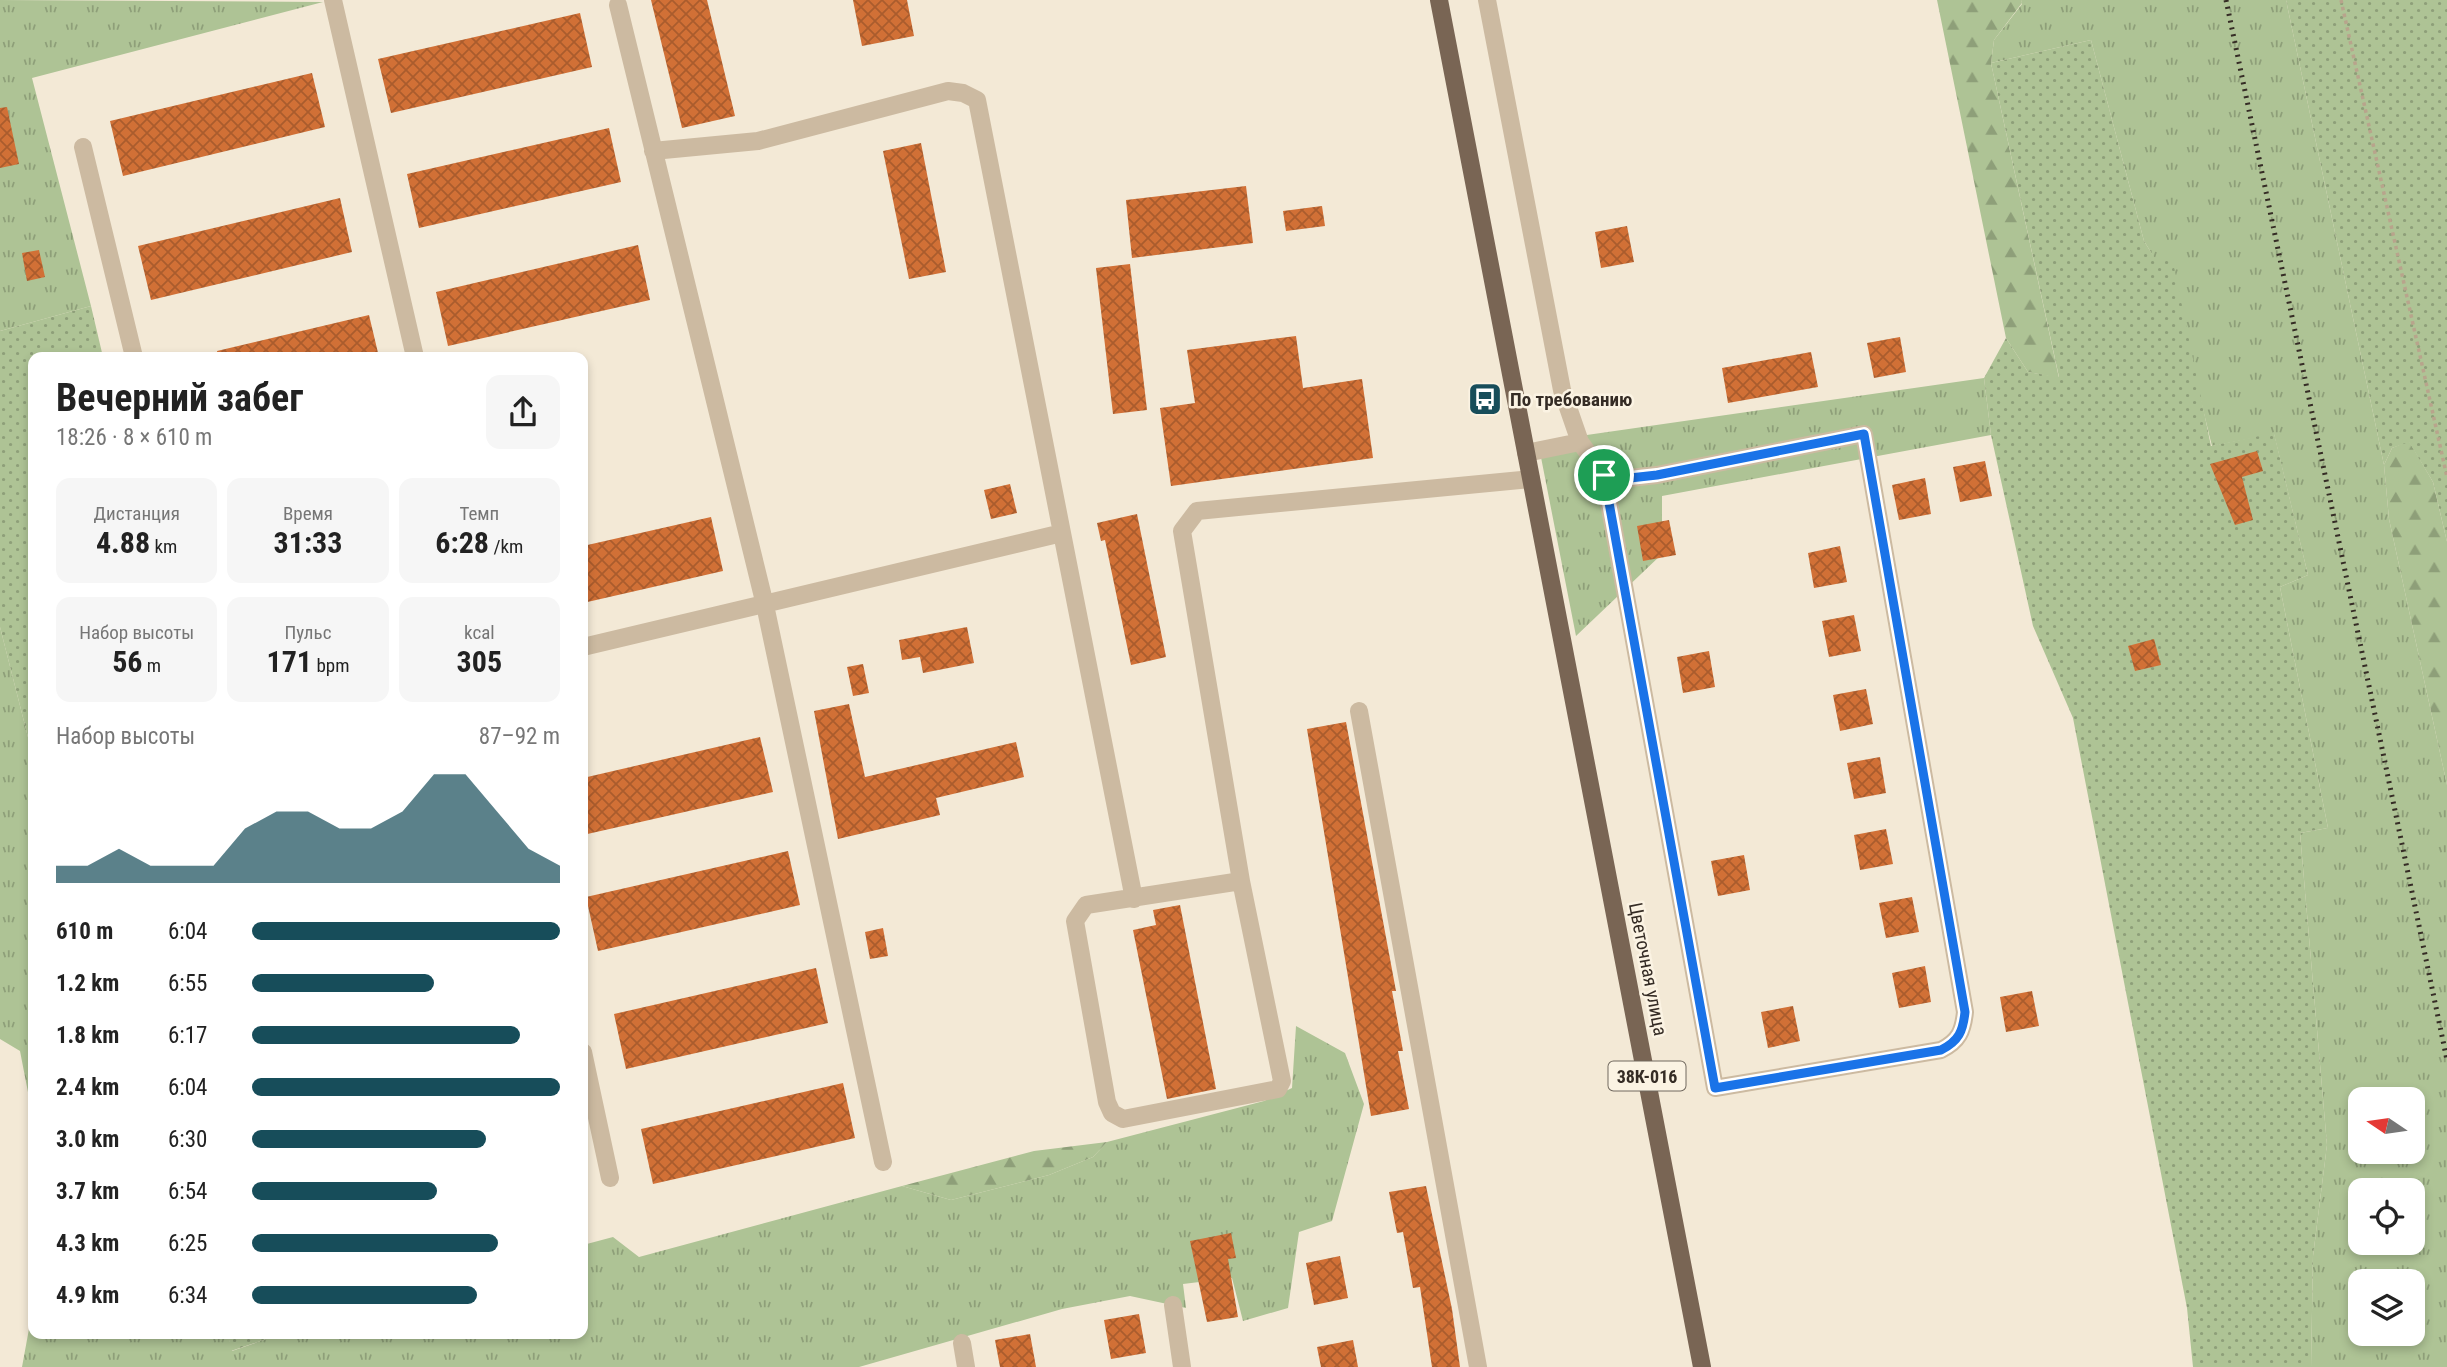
<!DOCTYPE html>
<html lang="ru">
<head>
<meta charset="utf-8">
<style>
	body { margin:0; font-family:"Roboto Condensed",sans-serif; background:#f6f6f6; color:#222; height:100vh; display:flex; flex-direction:column; font-size:26px; white-space:nowrap }
	* { box-sizing:border-box; margin:0 }
	p { font-size:23px; color:#767676 }
	.icon { flex:none; width:38px; height:38px; fill:none; stroke:currentColor; stroke-width:2; stroke-linecap:round; stroke-linejoin:round }
	.map { position:relative; flex:1; overflow:hidden }
	.details { position:absolute; left:28px; top:352px; width:560px; height:987px; display:flex; flex-direction:column; background:#fff; border-radius:14px; box-shadow:0 4px 10px #0003 }
	.details>* { flex:none }
	.needle { width:46px; rotate:283deg }
	.tools { position:absolute; left:2348px; top:1087px; display:grid; gap:14px }
	.tools a { display:grid; place-items:center; width:77px; height:77px; border-radius:14px; background:#fff; box-shadow:0 4px 10px #0003; font-size:35px }
	.pin { position:absolute; display:grid; place-items:center; width:60px; height:60px; color:#fff; margin:-30px; border:4px solid #fff; border-radius:50%; box-shadow:0 2px 7px #0007 }
	.round { display:grid; place-items:center; flex:none; width:74px; height:74px; border-radius:14px; background:#f6f6f6 }
	.summary { display:flex; align-items:center; justify-content:space-between; height:119px; padding:0 28px }
	h1 { font-size:38px; font-weight:700; line-height:52px }
	.figures { display:grid; grid-template-columns:repeat(3,1fr); gap:10px; height:119px; padding:7px 28px }
	.figures div { display:grid; align-content:center; border-radius:14px; background:#f6f6f6; text-align:center }
	.figures b { font-size:30px; font-weight:700 }
	.figures small { font-size:19px; font-weight:400 }
	.figures p { font-size:19px }
	.chart { height:196px; padding:14px 28px }
	.chart p { display:flex; justify-content:space-between }
	.chart svg { width:100%; height:126px; margin-top:7px; fill:#174d5a; opacity:.7 }
	ul { padding:0 28px; list-style:none; font-size:23px }
	li { display:grid; grid-template-columns:112px 84px 1fr; align-items:center; height:52px }
	li i { height:18px; border-radius:9px; background:#174d5a }
	.map>svg:first-child { display:block }
</style>
</head>
<body>
<div class="map">
<svg width="2447" height="1367" viewBox="0 0 2447 1367">
	<defs>
		<pattern id="grass-tufts" width="24" height="20" patternUnits="userSpaceOnUse" patternTransform="scale(1.75)"><rect width="24" height="20" fill="#aec395"/><path d="M3 7l-1-3M5 7V3M7 7l1-3M15 17l-1-3M17 17v-4M19 17l1-3" fill="none" stroke="#8e9f79"/></pattern>
		<pattern id="forest-firs" width="22" height="20" patternUnits="userSpaceOnUse" patternTransform="scale(1.75)"><rect width="22" height="20" fill="#aec395"/><path d="M5 1l3.5 6h-7zM16 11l3.5 6h-7z" fill="#8e9f79"/></pattern>
		<pattern id="garden-dots" width="8" height="8" patternUnits="userSpaceOnUse" patternTransform="scale(1.75)"><rect width="8" height="8" fill="#aec395"/><path d="M2 2h.1M6 6h.1" fill="none" stroke="#8e9f79" stroke-width="1.8" stroke-linecap="round"/></pattern>
		<pattern id="building-cross-hatch" width="8" height="8" patternUnits="userSpaceOnUse" patternTransform="scale(1.75)"><rect width="8" height="8" fill="#d17036"/><path d="M0 0l8 8M0 8l8-8" fill="none" stroke="#aa5c2d"/></pattern>
	</defs>
	<rect width="100%" height="100%" fill="#f3e9d6"/>
	<path fill="url(#grass-tufts)" fill-rule="evenodd" d="M 0,0 L 323,2 L 32,78 L 91,306 L 0,331 Z
		M 2021,0 L 2286,0 L 2384,465 L 2389,519 L 2447,785 L 2447,1367 L 2311,1367 L 2313,1256 L 2327,1145 L 2300,833 L 2328,828 L 2280,587 L 2308,575 L 2274,434 L 2212,446 C 2197,385 2178,293 2144,241 L 2091,40 L 1991,63 L 1994,40 L 2022,4 ZM 2361,1099 L 2413,1099 L 2413,1152 L 2361,1152 ZM 2361,1190 L 2413,1190 L 2413,1242 L 2361,1242 ZM 2361,1281 L 2413,1281 L 2413,1334 L 2361,1334 Z
		M 1984,378 L 1991,435 L 1662,496 L 1662,554 L 1576,636 L 1538,442 Z
		M 0,627 L 33,757 L 33,1118 L 20,1051 L 0,1039 Z
		M 1296,1026 L 1345,1053 L 1364,1104 L 1332,1221 L 1299,1232 L 1288,1308 L 1243,1321 L 1232,1278 L 1183,1284 L 1186,1308 L 1130,1296 L 1062,1309 L 859,1367 L 22,1367 L 33,1307 L 33,1334 L 228,1334 L 232,1351 L 281,1334 L 583,1334 L 583,1245 L 613,1237 L 639,1257 L 902,1186 L 951,1200 L 1049,1175 L 1093,1157 L 1107,1142 L 1264,1101 L 1292,1088 Z"/>
	<path fill="url(#forest-firs)" d="M 1937,0 L 2021,0 L 2022,3 L 1994,40 L 1991,63 L 2059,378 L 2028,372 L 2006,338 Z
		M 2409,441 L 2433,482 L 2447,542 L 2447,785 L 2389,519 L 2384,465 L 2392,448 Z
		M 1107,1142 L 1093,1157 L 1049,1175 L 951,1200 L 902,1186 L 1034,1151 Z"/>
	<path fill="url(#garden-dots)" d="M 2286,0 L 2447,0 L 2447,542 L 2433,482 L 2409,442 L 2392,448 L 2384,465 Z
		M 2091,40 L 2144,241 L 2154,257 L 2173,262 L 2211,446 L 2274,433 L 2308,575 L 2280,587 L 2328,828 L 2300,833 L 2327,1145 L 2313,1256 L 2311,1367 L 2193,1367 L 2187,1308 L 2073,718 L 2033,626 L 1991,435 L 1984,378 L 2006,338 L 2028,372 L 2059,377 L 1991,63 Z
		M 91,306 L 103,357 L 33,357 L 33,757 L 0,627 L 0,331 Z
		M 228,1334 L 281,1334 L 231,1351 Z"/>
	<path fill="url(#building-cross-hatch)" d="M 651,0 L 707,0 L 735,116 L 682,128 Z
		M 853,0 L 907,0 L 914,36 L 862,46 Z
		M 580,13 L 592,67 L 391,113 L 378,59 Z
		M 312,73 L 325,127 L 123,176 L 110,121 Z
		M 7,107 L 19,164 L 0,168 L 0,108 Z
		M 609,128 L 621,182 L 419,228 L 407,174 Z
		M 921,143 L 946,272 L 909,279 L 883,151 Z
		M 1246,186 L 1253,243 L 1132,258 L 1126,200 Z
		M 340,198 L 352,252 L 151,300 L 138,246 Z
		M 1322,206 L 1325,226 L 1286,231 L 1283,211 Z
		M 1627,226 L 1634,262 L 1601,268 L 1595,232 Z
		M 638,245 L 650,300 L 448,346 L 436,292 Z
		M 39,250 L 45,277 L 27,281 L 22,253 Z
		M 1130,264 L 1147,410 L 1113,414 L 1096,268 Z
		M 369,315 L 379,357 L 218,357 L 217,351 Z
		M 1296,336 L 1303,388 L 1362,379 L 1373,458 L 1171,486 L 1160,408 L 1195,403 L 1187,350 Z
		M 1900,337 L 1906,372 L 1874,378 L 1867,343 Z
		M 1811,352 L 1818,387 L 1728,403 L 1722,368 Z
		M 2257,451 L 2263,471 L 2242,477 L 2253,520 L 2235,525 L 2210,464 Z
		M 1985,461 L 1992,496 L 1960,502 L 1953,467 Z
		M 1925,478 L 1931,514 L 1899,520 L 1892,485 Z
		M 1010,484 L 1017,513 L 991,519 L 984,490 Z
		M 1137,514 L 1166,657 L 1131,665 L 1105,540 L 1101,541 L 1097,523 Z
		M 711,517 L 723,571 L 583,603 L 583,546 Z
		M 1669,520 L 1676,555 L 1643,561 L 1637,526 Z
		M 1840,546 L 1847,582 L 1814,588 L 1808,553 Z
		M 1854,615 L 1861,651 L 1829,657 L 1822,621 Z
		M 967,627 L 974,663 L 923,673 L 920,657 L 902,660 L 899,640 Z
		M 2154,639 L 2161,665 L 2135,671 L 2128,646 Z
		M 1709,651 L 1715,687 L 1683,693 L 1677,657 Z
		M 863,664 L 869,693 L 853,696 L 847,667 Z
		M 1866,689 L 1873,724 L 1840,731 L 1833,695 Z
		M 849,704 L 865,777 L 1016,742 L 1024,777 L 936,798 L 940,815 L 838,839 L 814,711 Z
		M 1346,722 L 1396,991 L 1392,991 L 1403,1051 L 1398,1051 L 1409,1109 L 1371,1116 L 1307,729 Z
		M 760,737 L 773,792 L 583,835 L 583,778 Z
		M 1880,757 L 1886,793 L 1854,799 L 1847,763 Z
		M 1886,829 L 1893,864 L 1860,870 L 1854,835 Z
		M 788,851 L 800,905 L 598,951 L 586,897 Z
		M 1744,855 L 1750,890 L 1718,896 L 1711,861 Z
		M 1912,897 L 1919,932 L 1886,938 L 1879,903 Z
		M 1180,905 L 1216,1089 L 1167,1099 L 1133,930 L 1156,925 L 1153,910 Z
		M 883,928 L 888,956 L 870,959 L 865,932 Z
		M 1925,966 L 1931,1002 L 1899,1008 L 1892,973 Z
		M 816,968 L 828,1023 L 626,1069 L 614,1014 Z
		M 2032,991 L 2039,1026 L 2006,1032 L 2000,997 Z
		M 1793,1006 L 1800,1041 L 1768,1048 L 1761,1012 Z
		M 843,1083 L 855,1138 L 653,1184 L 641,1129 Z
		M 1426,1186 L 1452,1309 L 1460,1367 L 1432,1367 L 1420,1287 L 1413,1288 L 1403,1232 L 1397,1233 L 1389,1192 Z
		M 1231,1233 L 1236,1258 L 1228,1259 L 1238,1317 L 1207,1322 L 1190,1241 Z
		M 1340,1256 L 1348,1298 L 1314,1305 L 1306,1263 Z
		M 1139,1314 L 1146,1353 L 1111,1359 L 1104,1320 Z
		M 1030,1334 L 1036,1367 L 1000,1367 L 995,1340 Z
		M 1353,1340 L 1358,1367 L 1321,1367 L 1317,1347 Z"/>
	<g fill="none" stroke-linecap="round" stroke-linejoin="round">
		<path stroke="#b8a48c" stroke-width="3.5" stroke-dasharray="3.5 3.5" stroke-linecap="butt" d="M 2341,0 L 2447,477"/>
		<path stroke="#ccbaa1" stroke-width="18" d="M 333,0 L 415,357
			M 1487,0 L 1562,390 L 1580,442 L 1604,475 L 1715,1088 L 1941,1050 C 1959,1041 1963,1031 1965,1012 L 1864,434 L 1657,475 L 1630,478 L 1604,475
			M 618,5 L 765,605 L 883,1162
			M 83,147 L 134,357
			M 1526,453 L 1580,442
			M 1062,533 L 1134,899
			M 583,647 L 1062,533 L 977,100 L 963,93 L 948,91 L 758,141 L 653,151
			M 1359,711 L 1478,1367
			M 1241,881 L 1086,905 L 1075,921 L 1107,1102 L 1112,1113 L 1123,1119 L 1278,1089 L 1282,1081 L 1241,881 L 1182,531 L 1197,511 L 1531,479
			M 583,1052 L 610,1178
			M 1173,1305 L 1182,1367
			M 962,1343 L 966,1367"/>
		<path stroke="#796554" stroke-width="18" d="M 1439,0 L 1702,1367"/>
		<path stroke="#352c25" stroke-width="5" stroke-dasharray="2 5" stroke-linecap="butt" d="M 2226,0 L 2447,1060"/>
	</g>
	<g fill="none" stroke-linecap="round" stroke-linejoin="round">
		<g stroke="#fff" stroke-width="14">
			<path id="route" d="M 1864,434 L 1965,1012 C 1963,1031 1959,1041 1941,1050 L 1715,1088 L 1604,475 L 1630,478 L 1657,475 Z"/>
		</g>
		<use href="#route" stroke="#1a73e8" stroke-width="9"/>
	</g>
	<defs>
		<g id="bus-square" transform="scale(1.75)"><rect x="-9" y="-9" width="18" height="18" rx="4" fill="#174d5a" stroke="#fbf3e3"/><path d="M-5-6H5V4H4V6H2V4H-2V6H-4V4H-5ZM-3.5-4V0h7V-4ZM-3.5 1.2v1.5H-2V1.2ZM2 1.2v1.5H3.5V1.2Z" fill="#fff"/></g>
	</defs>
	<g fill-rule="evenodd">
		<use href="#bus-square" x="1485" y="399"/>
	</g>
	<g text-anchor="middle" dominant-baseline="central" stroke-width="5" stroke-linejoin="round" paint-order="stroke">
		<rect fill="#fbf3e3" stroke="#70685e" stroke-width="2" x="1608.5" y="1061.5" width="77" height="29" rx="5"/>
		<g font-size="18" font-weight="bold" fill="#352c25">
			<text x="1647" y="1076">38К-016</text>
		</g>
		<g font-size="19" font-weight="bold" fill="#352c25" stroke="#fbf3e3" text-anchor="start">
			<text x="1510" y="399">По требованию</text>
		</g>
		<g font-size="19" fill="#352c25" stroke="#fbf3e3">
			<text transform="translate(1648 969) rotate(79)">Цветочная улица</text>
		</g>
	</g>
</svg>
<div class="tools">
<a><svg class="needle" viewBox="-14 -14 28 28"><path d="M0-13l5 13h-10z" fill="#e53935"/><path d="M0 13l5-13h-10z" fill="#767676"/></svg></a>
<a><svg class="icon" aria-label="locate" viewBox="0 0 24 24"><circle cx="12" cy="12" r="6"/><path d="M12 2v4M12 18v4M2 12h4M18 12h4"/></svg></a>
<a><svg class="icon" aria-label="layers" viewBox="0 0 24 24"><path d="M12 4l9 5-9 5-9-5zM3 14l9 5 9-5"/></svg></a>
</div>
<div class="pin" style="left:1604px;top:475px;background:#1e9e55"><svg class="icon" aria-label="arrive" viewBox="0 0 24 24"><path d="M6 21V4h12l-3 4 3 4H6"/></svg></div>
<section class="details">
<div class="summary"><div><h1>Вечерний забег</h1><p>18:26 · 8 × 610 m</p></div><a class="round"><svg class="icon" aria-label="share" viewBox="0 0 24 24"><path d="M12 15V3M7 8l5-5 5 5M5 13v7h14v-7"/></svg></a></div>
<div class="figures">
<div><p>Дистанция</p><b>4.88<small> km</small></b></div>
<div><p>Время</p><b>31:33</b></div>
<div><p>Темп</p><b>6:28<small> /km</small></b></div>
</div>
<div class="figures">
<div><p>Набор высоты</p><b>56<small> m</small></b></div>
<div><p>Пульс</p><b>171<small> bpm</small></b></div>
<div><p>kcal</p><b>305</b></div>
</div>
<div class="chart"><p><span>Набор высоты</span>87–92 m</p>
<svg viewBox="0 0 160 44" preserveAspectRatio="none"><path d="M0 44V38L10 38L20 32L30 38L40 38L50 38L60 25L70 19L80 19L90 25L100 25L110 19L120 6L130 6L140 19L150 32L160 38V44z"/></svg>
</div>
<ul>
<li><b>610 m</b>6:04<i style="width:100%"></i></li>
<li><b>1.2 km</b>6:55<i style="width:59%"></i></li>
<li><b>1.8 km</b>6:17<i style="width:87%"></i></li>
<li><b>2.4 km</b>6:04<i style="width:100%"></i></li>
<li><b>3.0 km</b>6:30<i style="width:76%"></i></li>
<li><b>3.7 km</b>6:54<i style="width:60%"></i></li>
<li><b>4.3 km</b>6:25<i style="width:80%"></i></li>
<li><b>4.9 km</b>6:34<i style="width:73%"></i></li>
</ul>
</section>
</div>
</body>
</html>
